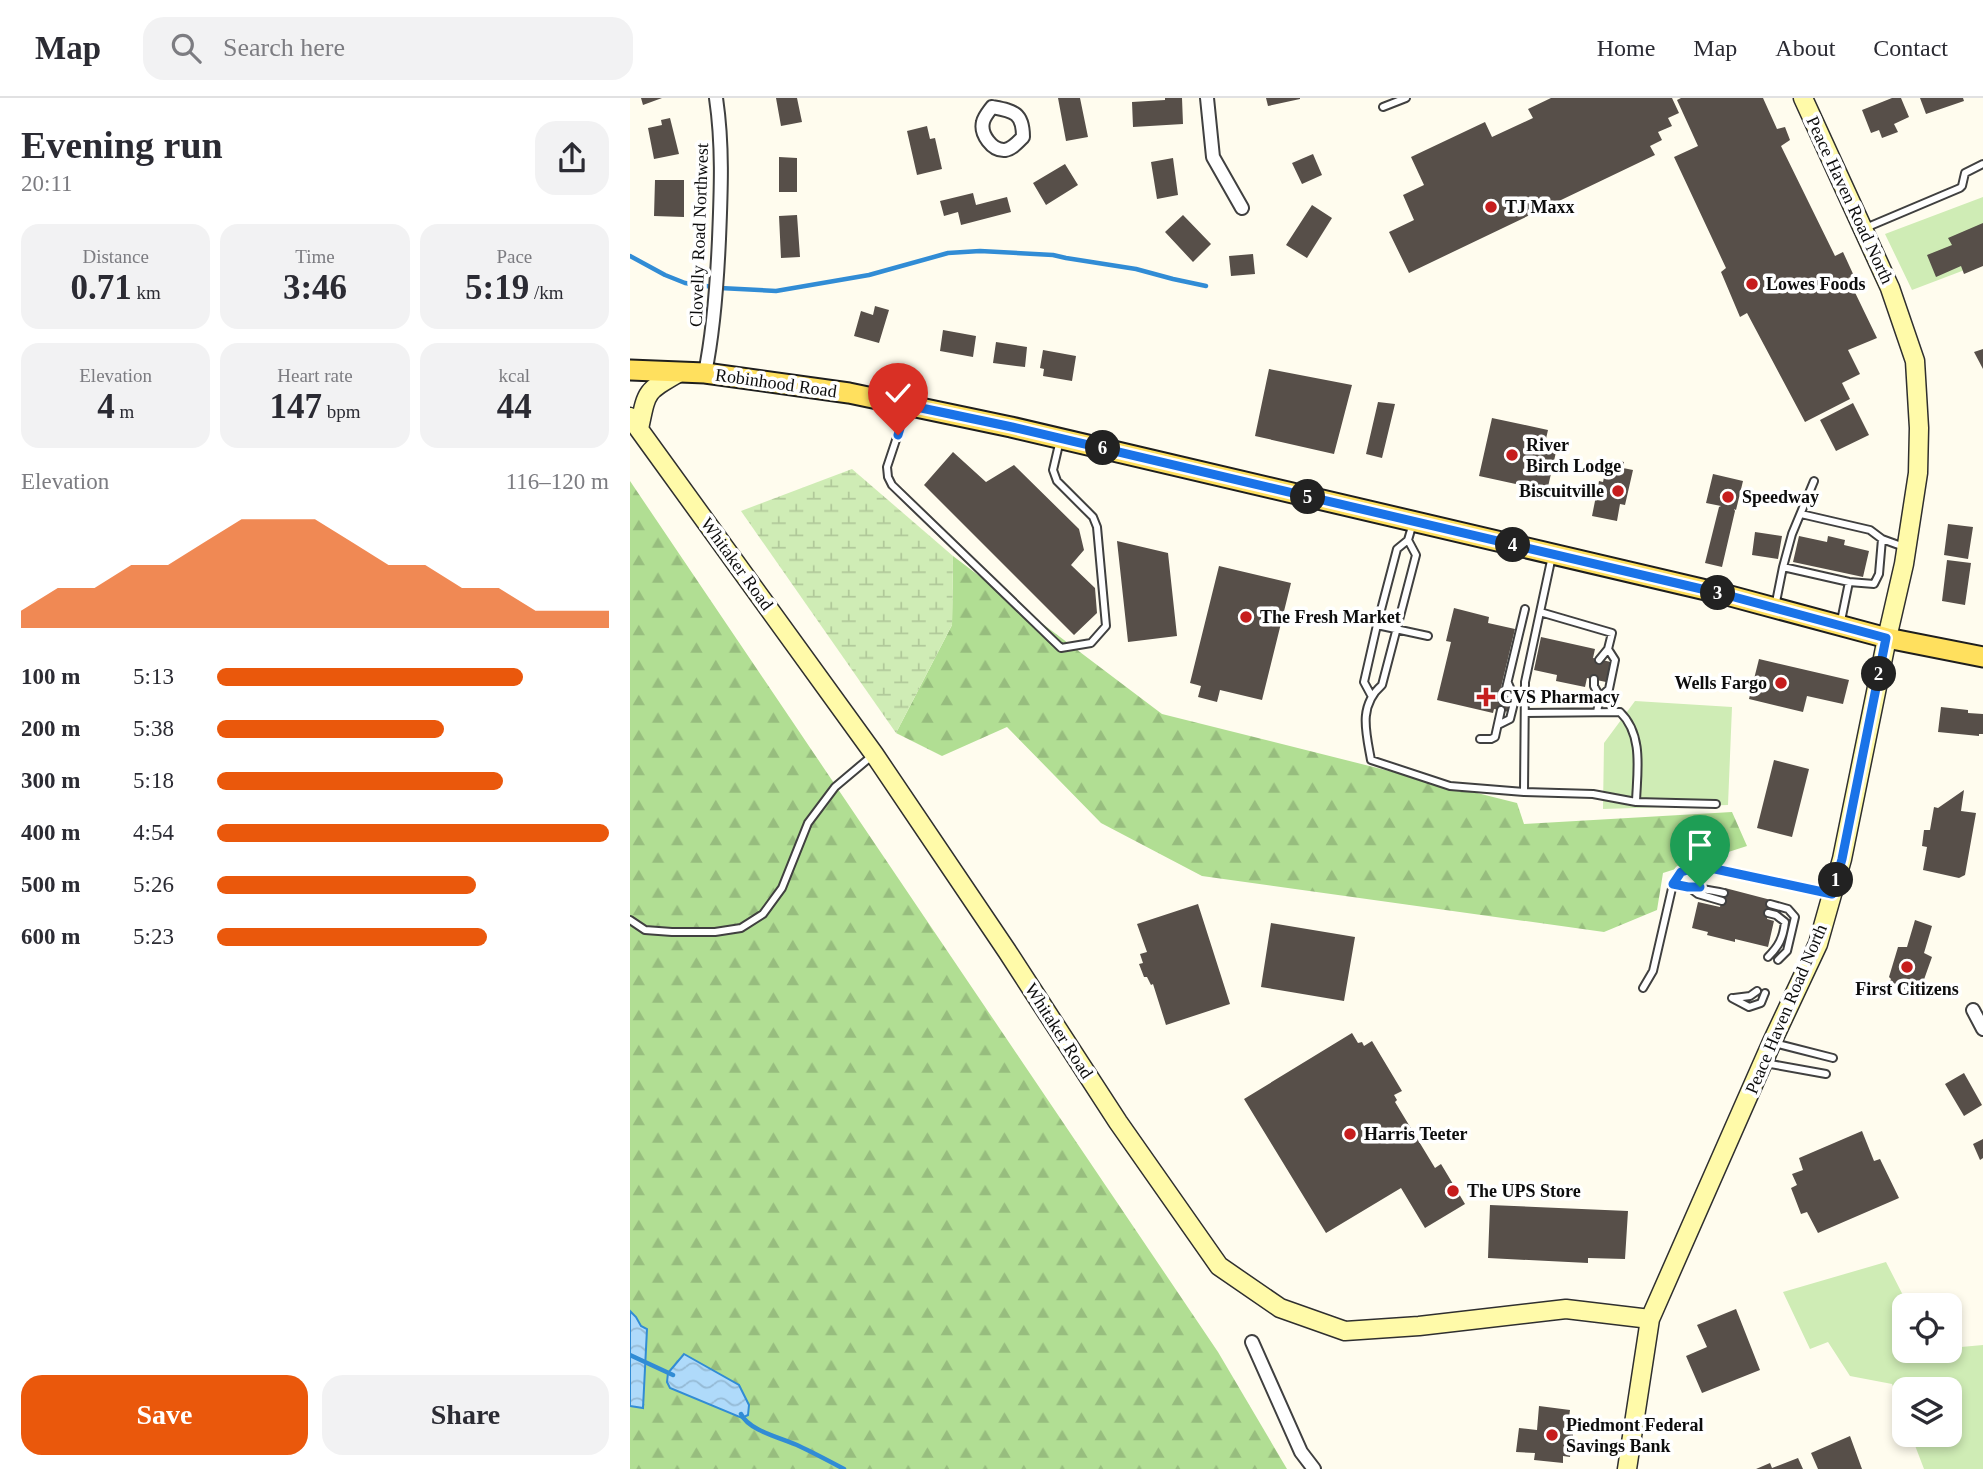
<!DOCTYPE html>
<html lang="en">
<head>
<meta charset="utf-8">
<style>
	body { margin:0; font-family:"Times New Roman",serif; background:#f2f2f3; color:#2b2b33; height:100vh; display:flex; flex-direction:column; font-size:26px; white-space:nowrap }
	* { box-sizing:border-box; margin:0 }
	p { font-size:23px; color:#7c7c81 }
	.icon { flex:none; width:38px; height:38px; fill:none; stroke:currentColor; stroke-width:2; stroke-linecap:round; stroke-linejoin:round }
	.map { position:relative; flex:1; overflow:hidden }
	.drawer { display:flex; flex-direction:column; background:#fff; width:630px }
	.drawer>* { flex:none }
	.buttons { position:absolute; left:1262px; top:1195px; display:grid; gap:14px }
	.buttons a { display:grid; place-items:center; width:70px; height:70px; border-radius:14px; background:#fff; box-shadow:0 4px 10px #0003; font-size:35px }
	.pin { position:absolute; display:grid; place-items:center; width:60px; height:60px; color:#fff; margin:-72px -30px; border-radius:50% 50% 50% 0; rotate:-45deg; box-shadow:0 0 7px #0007 }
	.pin .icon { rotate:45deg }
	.km { position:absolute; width:35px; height:35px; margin:-18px; border-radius:50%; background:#222; color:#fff; font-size:19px; line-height:35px; text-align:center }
	.round { display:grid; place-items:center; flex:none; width:74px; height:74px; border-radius:21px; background:#f2f2f3 }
	.overview { display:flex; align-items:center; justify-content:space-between; height:119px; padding:0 21px }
	h1 { font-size:38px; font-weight:800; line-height:52px }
	.figures { display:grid; grid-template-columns:repeat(3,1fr); gap:10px; height:119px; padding:7px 21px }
	.figures div { display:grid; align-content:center; border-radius:18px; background:#f2f2f3; text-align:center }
	.figures b { font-size:35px; font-weight:800 }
	.figures small { font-size:19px; font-weight:400 }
	.figures p { font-size:19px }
	.chart { height:196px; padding:14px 21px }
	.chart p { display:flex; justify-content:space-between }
	.chart svg { width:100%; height:126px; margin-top:7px; fill:#ea580c; opacity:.7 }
	.button { display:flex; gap:14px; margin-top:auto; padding:14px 21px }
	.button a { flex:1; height:80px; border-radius:21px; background:#ea580c; color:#fff; font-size:28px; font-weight:800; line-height:80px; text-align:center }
	.button a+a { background:#f2f2f3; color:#2b2b33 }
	ul { padding:0 21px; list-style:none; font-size:23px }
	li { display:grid; grid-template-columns:112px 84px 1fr; align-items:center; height:52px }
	li i { height:18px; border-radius:9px; background:#ea580c }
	header { display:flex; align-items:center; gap:42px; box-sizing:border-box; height:98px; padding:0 35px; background:#fff; border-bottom:2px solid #e1e1e2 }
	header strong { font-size:33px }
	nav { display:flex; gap:38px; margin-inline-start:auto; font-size:24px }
	.search { width:490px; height:63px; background:#f2f2f3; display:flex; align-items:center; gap:18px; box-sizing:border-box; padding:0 24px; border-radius:21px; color:#7c7c81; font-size:26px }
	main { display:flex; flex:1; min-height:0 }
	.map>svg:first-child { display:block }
</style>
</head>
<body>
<header>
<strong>Map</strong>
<div class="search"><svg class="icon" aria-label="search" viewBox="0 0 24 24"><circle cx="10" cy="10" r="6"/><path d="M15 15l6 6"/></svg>Search here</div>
<nav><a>Home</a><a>Map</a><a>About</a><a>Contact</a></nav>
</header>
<main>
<section class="drawer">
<div class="overview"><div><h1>Evening run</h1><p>20:11</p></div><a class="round"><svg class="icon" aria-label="share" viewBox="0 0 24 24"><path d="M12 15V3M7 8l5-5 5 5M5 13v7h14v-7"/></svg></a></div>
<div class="figures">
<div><p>Distance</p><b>0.71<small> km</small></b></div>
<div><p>Time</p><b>3:46</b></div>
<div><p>Pace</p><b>5:19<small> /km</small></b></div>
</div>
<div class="figures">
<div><p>Elevation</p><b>4<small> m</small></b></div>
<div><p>Heart rate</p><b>147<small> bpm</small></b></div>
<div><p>kcal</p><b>44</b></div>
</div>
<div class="chart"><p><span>Elevation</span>116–120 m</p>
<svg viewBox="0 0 160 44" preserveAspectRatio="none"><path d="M0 44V38L10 30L20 30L30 22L40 22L50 14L60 6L70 6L80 6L90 14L100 22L110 22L120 30L130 30L140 38L150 38L160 38V44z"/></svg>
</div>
<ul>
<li><b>100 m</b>5:13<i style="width:78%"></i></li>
<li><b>200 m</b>5:38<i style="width:58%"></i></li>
<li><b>300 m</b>5:18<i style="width:73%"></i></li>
<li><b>400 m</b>4:54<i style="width:100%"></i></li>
<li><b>500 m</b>5:26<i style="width:66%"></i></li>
<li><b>600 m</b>5:23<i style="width:69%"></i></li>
</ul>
<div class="button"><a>Save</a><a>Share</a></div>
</section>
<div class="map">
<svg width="1353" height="1371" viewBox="0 0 1353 1371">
	<defs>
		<pattern id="forest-firs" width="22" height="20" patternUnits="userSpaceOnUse" patternTransform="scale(1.75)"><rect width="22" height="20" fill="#b1de93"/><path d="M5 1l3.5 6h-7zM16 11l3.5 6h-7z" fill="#97bd7e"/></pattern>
		<pattern id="wetland-marsh" width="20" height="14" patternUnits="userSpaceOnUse" patternTransform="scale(1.75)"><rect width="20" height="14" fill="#cfecb5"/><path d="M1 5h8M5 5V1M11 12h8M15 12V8" fill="none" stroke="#b1c99a"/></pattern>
		<pattern id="water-waves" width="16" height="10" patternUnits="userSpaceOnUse" patternTransform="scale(1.75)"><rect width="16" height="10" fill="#afdafa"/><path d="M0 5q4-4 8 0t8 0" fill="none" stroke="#95bad5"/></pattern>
	</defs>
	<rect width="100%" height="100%" fill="#fffcee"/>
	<path fill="#cfecb5" d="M 1353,99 L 1353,165 L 1282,192 L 1255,136 Z
		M 1005,603 L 1102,609 L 1098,707 L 973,711 L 974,645 Z
		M 1256,1164 L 1278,1207 L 1274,1208 L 1274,1253 L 1320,1253 L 1320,1250 L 1353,1247 L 1353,1371 L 1294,1371 L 1281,1337 L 1320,1337 L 1320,1292 L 1274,1292 L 1274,1318 L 1262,1286 L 1220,1278 L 1198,1244 L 1180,1251 L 1153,1194 Z"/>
	<path fill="url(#forest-firs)" d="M 0,383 L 588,1254 L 657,1371 L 0,1371 Z
		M 323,458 L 532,616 L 887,705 L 894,726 L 1102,714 L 1117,748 L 1033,775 L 1027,812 L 974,834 L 572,778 L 471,725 L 377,629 L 312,658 L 266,635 L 322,527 Z"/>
	<path fill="url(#wetland-marsh)" d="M 222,371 L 323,458 L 322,527 L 266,635 L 111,413 Z"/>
	<path fill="url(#water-waves)" stroke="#318cd5" stroke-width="2" d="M 0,1213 L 6,1219 L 11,1228 L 17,1231 L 13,1310 L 0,1308 Z
		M 54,1256 L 109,1287 L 119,1307 L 118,1317 L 112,1320 L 40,1290 L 37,1284 L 38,1275 Z"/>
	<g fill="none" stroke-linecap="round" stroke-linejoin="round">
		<path stroke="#318cd5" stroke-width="4.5" d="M 0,158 L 35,177 L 55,185 L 90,190 L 146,193 L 239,177 L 318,155 L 350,153 L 423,157 L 436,160 L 506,171 L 543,181 L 576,188
			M 0,1257 L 43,1277
			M 111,1316 C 119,1333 152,1340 169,1348 C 184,1355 199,1363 214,1371"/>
	</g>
	<path fill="#574f49" d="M 11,0 L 32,0 L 13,7 Z
		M 146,0 L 167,0 L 172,24 L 151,28 Z
		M 428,0 L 450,0 L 458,39 L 436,43 Z
		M 535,0 L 552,0 L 553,26 L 503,29 L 502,4 L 535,2 Z
		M 636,0 L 670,0 L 670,1 L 638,8 Z
		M 921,0 L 1042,0 L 1049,15 L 1038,20 L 1042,28 L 1028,34 L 1032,42 L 1020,48 L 1025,57 L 779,175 L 759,134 L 784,122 L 773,97 L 794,87 L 781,59 L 855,24 L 862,39 L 903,20 L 898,11 Z
		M 1051,0 L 1133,0 L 1147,31 L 1155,29 L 1160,42 L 1151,48 L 1205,158 L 1213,154 L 1224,178 L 1218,180 L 1247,240 L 1218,252 L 1230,276 L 1212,285 L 1220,301 L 1175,324 L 1117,215 L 1110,219 L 1091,174 L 1096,170 L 1044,59 L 1068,48 L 1047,2 Z
		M 1262,0 L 1271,0 L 1279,19 L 1264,26 L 1268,34 L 1252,40 L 1249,32 L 1241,35 L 1232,12 Z
		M 1290,0 L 1333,0 L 1334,3 L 1296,16 Z
		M 40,20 L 49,56 L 24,61 L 18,30 L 32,27 L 31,22 Z
		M 297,28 L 300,41 L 305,40 L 312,71 L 287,77 L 277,33 Z
		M 683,56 L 692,77 L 672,86 L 662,65 Z
		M 149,59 L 167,60 L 167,94 L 149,94 Z
		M 543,60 L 548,97 L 527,101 L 521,64 Z
		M 435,66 L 448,87 L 416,107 L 403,85 Z
		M 25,82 L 54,82 L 54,119 L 24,118 Z
		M 343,95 L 346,107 L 377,99 L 381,114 L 331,127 L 328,114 L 314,118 L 310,103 Z
		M 682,107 L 702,120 L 677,160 L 656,147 Z
		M 167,117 L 170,159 L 151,160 L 149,118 Z
		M 553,117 L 581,146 L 563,164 L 535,134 Z
		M 1353,125 L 1353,168 L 1334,176 L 1331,168 L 1306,179 L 1297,157 L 1322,147 L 1318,140 Z
		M 623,156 L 625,176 L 601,178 L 599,158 Z
		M 245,208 L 259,212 L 249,245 L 224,238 L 231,213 L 243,217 Z
		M 313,232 L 346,238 L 343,259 L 310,253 Z
		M 366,244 L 397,249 L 395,269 L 363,265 Z
		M 1353,251 L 1353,271 L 1344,254 Z
		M 413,252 L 446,258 L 442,283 L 413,278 L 414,271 L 410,270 Z
		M 639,271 L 722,287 L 704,356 L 625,338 Z
		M 748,304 L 765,306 L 752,360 L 736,356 Z
		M 1223,305 L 1239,337 L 1206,353 L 1190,322 Z
		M 862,320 L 918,332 L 915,345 L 923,346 L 921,353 L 926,354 L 917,393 L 849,378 Z
		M 323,354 L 356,384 L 384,367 L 449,431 L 454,452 L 441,467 L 465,490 L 467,515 L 444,537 L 294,387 Z
		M 989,363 L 994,364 L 993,370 L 1003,372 L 995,407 L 990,406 L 987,423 L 962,418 L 969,383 L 973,384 L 975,375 L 971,374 L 974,364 L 988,367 Z
		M 1083,376 L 1113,383 L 1106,412 L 1104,411 L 1105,413 L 1092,469 L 1075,465 L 1089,409 L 1091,408 L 1076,405 Z
		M 1318,426 L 1343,429 L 1338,461 L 1314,457 Z
		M 1125,434 L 1152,438 L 1148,461 L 1122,457 Z
		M 1169,438 L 1197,444 L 1198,438 L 1215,442 L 1214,447 L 1239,453 L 1233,479 L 1163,464 Z
		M 487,443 L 538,455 L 547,538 L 498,544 Z
		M 1317,462 L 1341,465 L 1335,507 L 1312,503 Z
		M 589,468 L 661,485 L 632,602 L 590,592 L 587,604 L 568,599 L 571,588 L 560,585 Z
		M 824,510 L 859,519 L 858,525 L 885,531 L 868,602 L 881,605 L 879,614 L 864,611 L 863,615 L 807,602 L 821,544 L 816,543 Z
		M 911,539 L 965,551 L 963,560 L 981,564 L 976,584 L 957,580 L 955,589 L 926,583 L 927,577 L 904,572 Z
		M 1129,561 L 1219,582 L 1213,606 L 1177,598 L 1173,614 L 1119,601 Z
		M 1311,609 L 1338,612 L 1338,615 L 1353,616 L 1353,636 L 1349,636 L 1349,638 L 1308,634 Z
		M 1144,662 L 1179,671 L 1162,739 L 1127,730 Z
		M 1334,692 L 1331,713 L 1346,715 L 1335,777 L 1329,780 L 1293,772 L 1297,749 L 1292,748 L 1294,732 L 1300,732 L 1304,709 L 1308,710 Z
		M 1095,790 L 1141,802 L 1137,821 L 1144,823 L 1138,849 L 1105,841 L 1105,844 L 1077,837 L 1078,834 L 1062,830 L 1068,804 L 1090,809 Z
		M 568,806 L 600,906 L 536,927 L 523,886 L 521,887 L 517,879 L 514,879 L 509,866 L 513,865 L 510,856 L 517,854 L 507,826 Z
		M 1285,822 L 1302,828 L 1294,855 L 1302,859 L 1291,890 L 1288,891 L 1286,897 L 1258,888 L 1261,881 L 1259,879 L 1268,849 L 1277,849 Z
		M 641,825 L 725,839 L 714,903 L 631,889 Z
		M 722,935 L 728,945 L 732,944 L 734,948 L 742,943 L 772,993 L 764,997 L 767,1002 L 765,1004 L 805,1070 L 811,1066 L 835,1106 L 795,1130 L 771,1090 L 696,1135 L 614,1001 Z
		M 1334,975 L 1352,1007 L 1334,1018 L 1315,986 Z
		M 1232,1033 L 1244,1063 L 1250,1061 L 1269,1100 L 1188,1135 L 1177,1114 L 1171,1116 L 1161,1090 L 1167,1087 L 1162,1076 L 1173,1072 L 1169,1060 Z
		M 1353,1041 L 1353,1060 L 1350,1062 L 1343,1046 Z
		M 860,1107 L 998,1113 L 995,1161 L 958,1160 L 958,1165 L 858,1160 Z
		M 1106,1211 L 1130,1272 L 1072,1295 L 1056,1258 L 1077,1249 L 1067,1227 Z
		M 909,1308 L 940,1312 L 937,1335 L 943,1336 L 940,1359 L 933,1358 L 933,1365 L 904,1362 L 905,1355 L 886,1354 L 889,1330 L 907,1332 Z
		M 1220,1338 L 1232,1371 L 1188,1371 L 1181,1355 Z
		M 1168,1360 L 1173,1371 L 1126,1371 L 1140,1365 L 1142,1370 Z"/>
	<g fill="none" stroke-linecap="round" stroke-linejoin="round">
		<g stroke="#404040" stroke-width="10">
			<path id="lane" d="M 753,9 L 776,0
				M 1233,131 L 1330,90 L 1332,88 L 1335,75 L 1353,66
				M 277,309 L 257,369 L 258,379 L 262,387 L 431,550 L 461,545 L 476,528 L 467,429 L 463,419 L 427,383 L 423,372 L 430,342
				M 1171,416 L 1240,432 L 1252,441 L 1274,449
				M 778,442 L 786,457 L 752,587 C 728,608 736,634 741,662 L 820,688 L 894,694
				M 922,458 L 895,584 L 894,694 L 963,696 L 1006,704 L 1086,706
				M 1153,469 L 1162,436 L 1184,383
				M 1145,509 L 1153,469 L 1219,484 L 1244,486 L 1249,476 L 1252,441
				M 910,514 L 982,535 L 978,551 L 985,562 L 979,591 L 970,599 L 967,614
				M 1211,523 L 1219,484
				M 747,527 L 798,538
				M 969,562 L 978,551
				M 964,581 L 964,588 L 970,599
				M 741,597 L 734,584 L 747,527 L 767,451 L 778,442 L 783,425
				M 873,603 L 895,511
				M 895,615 L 990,614 C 1014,637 1007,674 1006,704
				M 868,627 L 880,621 L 885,601 L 878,585
				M 850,641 L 861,641 L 865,639 L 871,612
				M 1043,786 C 1060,790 1077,791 1094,795
				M 1060,790 L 1068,796 L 1092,803
				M 1140,806 L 1158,811 L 1165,819 L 1157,853 L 1148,862
				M 1138,815 L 1146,817 L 1155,824 C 1153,840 1149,848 1138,859
				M 0,822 L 15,832 L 42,834 L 85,834 L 111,830 L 133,816 L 152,790 L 178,725 L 205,689 L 243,657
				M 1013,890 L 1023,873 L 1043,786 L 1051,774 L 1071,768 L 1199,795
				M 1102,900 L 1119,909 L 1131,905 L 1135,895
				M 1104,900 L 1120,898 L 1127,893
				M 1144,945 L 1203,960
				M 1135,965 L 1196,976"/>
		</g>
		<g stroke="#404040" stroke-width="16">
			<path id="street" d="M 577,0 L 583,59 L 612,110
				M 362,9 C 383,13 393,14 393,39 C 388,44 382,51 375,52 C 362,53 350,36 353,24 C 354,19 359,13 362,9 Z
				M 75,275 C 84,231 87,186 89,141 C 91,93 93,47 86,0
				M 1343,912 L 1353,931
				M 622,1244 L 671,1354 L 684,1371"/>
		</g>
		<g stroke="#2f2f2f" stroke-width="21">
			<path id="secondary" d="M 0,319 L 244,656 L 377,853 L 488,1024 L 589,1168 L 650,1210 L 715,1233 L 789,1228 L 936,1211 L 1020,1221
				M 9,331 C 17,292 15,294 50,274
				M 997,1371 L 1020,1221 L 1142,944 L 1188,846 L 1212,761 L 1257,540 L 1274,466 L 1288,375 L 1289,330 L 1285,263 L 1260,190 L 1173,0"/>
		</g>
		<g stroke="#1e1e1e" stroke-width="23">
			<path id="primary" d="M 0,272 L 75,275 L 219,295 L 381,329 L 1093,496 L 1257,540 L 1353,559"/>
		</g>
		<use href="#lane" stroke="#fff" stroke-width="6"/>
		<use href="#street" stroke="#fff" stroke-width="12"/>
		<use href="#secondary" stroke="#fffaa9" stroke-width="18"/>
		<use href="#primary" stroke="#ffe05e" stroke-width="19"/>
	</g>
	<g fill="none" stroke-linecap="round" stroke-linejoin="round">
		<g stroke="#fff" stroke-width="14">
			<path id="route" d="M 268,337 L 277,307 L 382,329 L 1093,496 L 1256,540 L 1212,761 L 1202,796 L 1071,768 L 1051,774 L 1043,786 L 1058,789 L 1070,789"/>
		</g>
		<use href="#route" stroke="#1a73e8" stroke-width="9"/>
	</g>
	<g fill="#c61d1d" stroke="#fff" stroke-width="2.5">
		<circle cx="861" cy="109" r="7"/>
		<circle cx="1122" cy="186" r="7"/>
		<circle cx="882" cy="357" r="7"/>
		<circle cx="988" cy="393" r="7"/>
		<circle cx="1098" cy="399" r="7"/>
		<circle cx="616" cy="519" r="7"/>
		<circle cx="1151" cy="585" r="7"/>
		<path d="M852.5 588.5h7v7h7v7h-7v7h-7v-7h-7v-7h7z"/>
		<circle cx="1277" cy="869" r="7"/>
		<circle cx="720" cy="1036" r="7"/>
		<circle cx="823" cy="1093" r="7"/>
		<circle cx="922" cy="1337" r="7"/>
	</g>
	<g text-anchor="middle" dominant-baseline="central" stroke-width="7" stroke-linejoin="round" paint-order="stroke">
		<g font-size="18" fill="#0d0d0d" stroke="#fff">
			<text transform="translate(1220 102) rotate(65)">Peace Haven Road North</text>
			<text transform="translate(69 137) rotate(-88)">Clovelly Road Northwest</text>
			<text transform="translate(146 285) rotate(8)">Robinhood Road</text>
			<text transform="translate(107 466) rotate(54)">Whitaker Road</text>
			<text transform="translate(1156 911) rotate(-67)">Peace Haven Road North</text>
			<text transform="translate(429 933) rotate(57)">Whitaker Road</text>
		</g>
		<g font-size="18" font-weight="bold" fill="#0d0d0d" stroke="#fff" text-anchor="start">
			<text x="875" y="109">TJ Maxx</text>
			<text x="1136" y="186">Lowes Foods</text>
			<text x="896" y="347">River<tspan x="896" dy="21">Birch Lodge</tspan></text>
			<text x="974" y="393" text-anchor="end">Biscuitville</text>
			<text x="1112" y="399">Speedway</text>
			<text x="630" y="519">The Fresh Market</text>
			<text x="1137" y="585" text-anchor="end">Wells Fargo</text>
			<text x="870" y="599">CVS Pharmacy</text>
			<text x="1277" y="891" text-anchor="middle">First Citizens</text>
			<text x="734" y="1036">Harris Teeter</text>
			<text x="837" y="1093">The UPS Store</text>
			<text x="936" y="1327">Piedmont Federal<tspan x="936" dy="21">Savings Bank</tspan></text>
		</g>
	</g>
</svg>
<div class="buttons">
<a><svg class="icon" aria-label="locate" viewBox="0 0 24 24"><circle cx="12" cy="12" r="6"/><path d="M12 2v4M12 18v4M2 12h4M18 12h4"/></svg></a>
<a><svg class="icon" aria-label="layers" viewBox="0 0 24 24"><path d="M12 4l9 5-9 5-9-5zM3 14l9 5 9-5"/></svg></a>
</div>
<div class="pin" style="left:1070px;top:789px;background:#1e9e55"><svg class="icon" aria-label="arrive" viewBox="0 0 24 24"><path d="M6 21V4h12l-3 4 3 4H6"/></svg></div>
<div class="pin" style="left:268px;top:337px;background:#d93025"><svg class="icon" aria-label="check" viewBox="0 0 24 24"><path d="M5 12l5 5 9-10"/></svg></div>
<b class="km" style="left:1206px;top:782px">1</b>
<b class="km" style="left:1249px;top:576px">2</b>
<b class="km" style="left:1088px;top:495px">3</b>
<b class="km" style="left:883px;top:447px">4</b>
<b class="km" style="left:678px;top:399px">5</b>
<b class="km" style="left:473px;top:350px">6</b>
</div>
</main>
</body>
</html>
